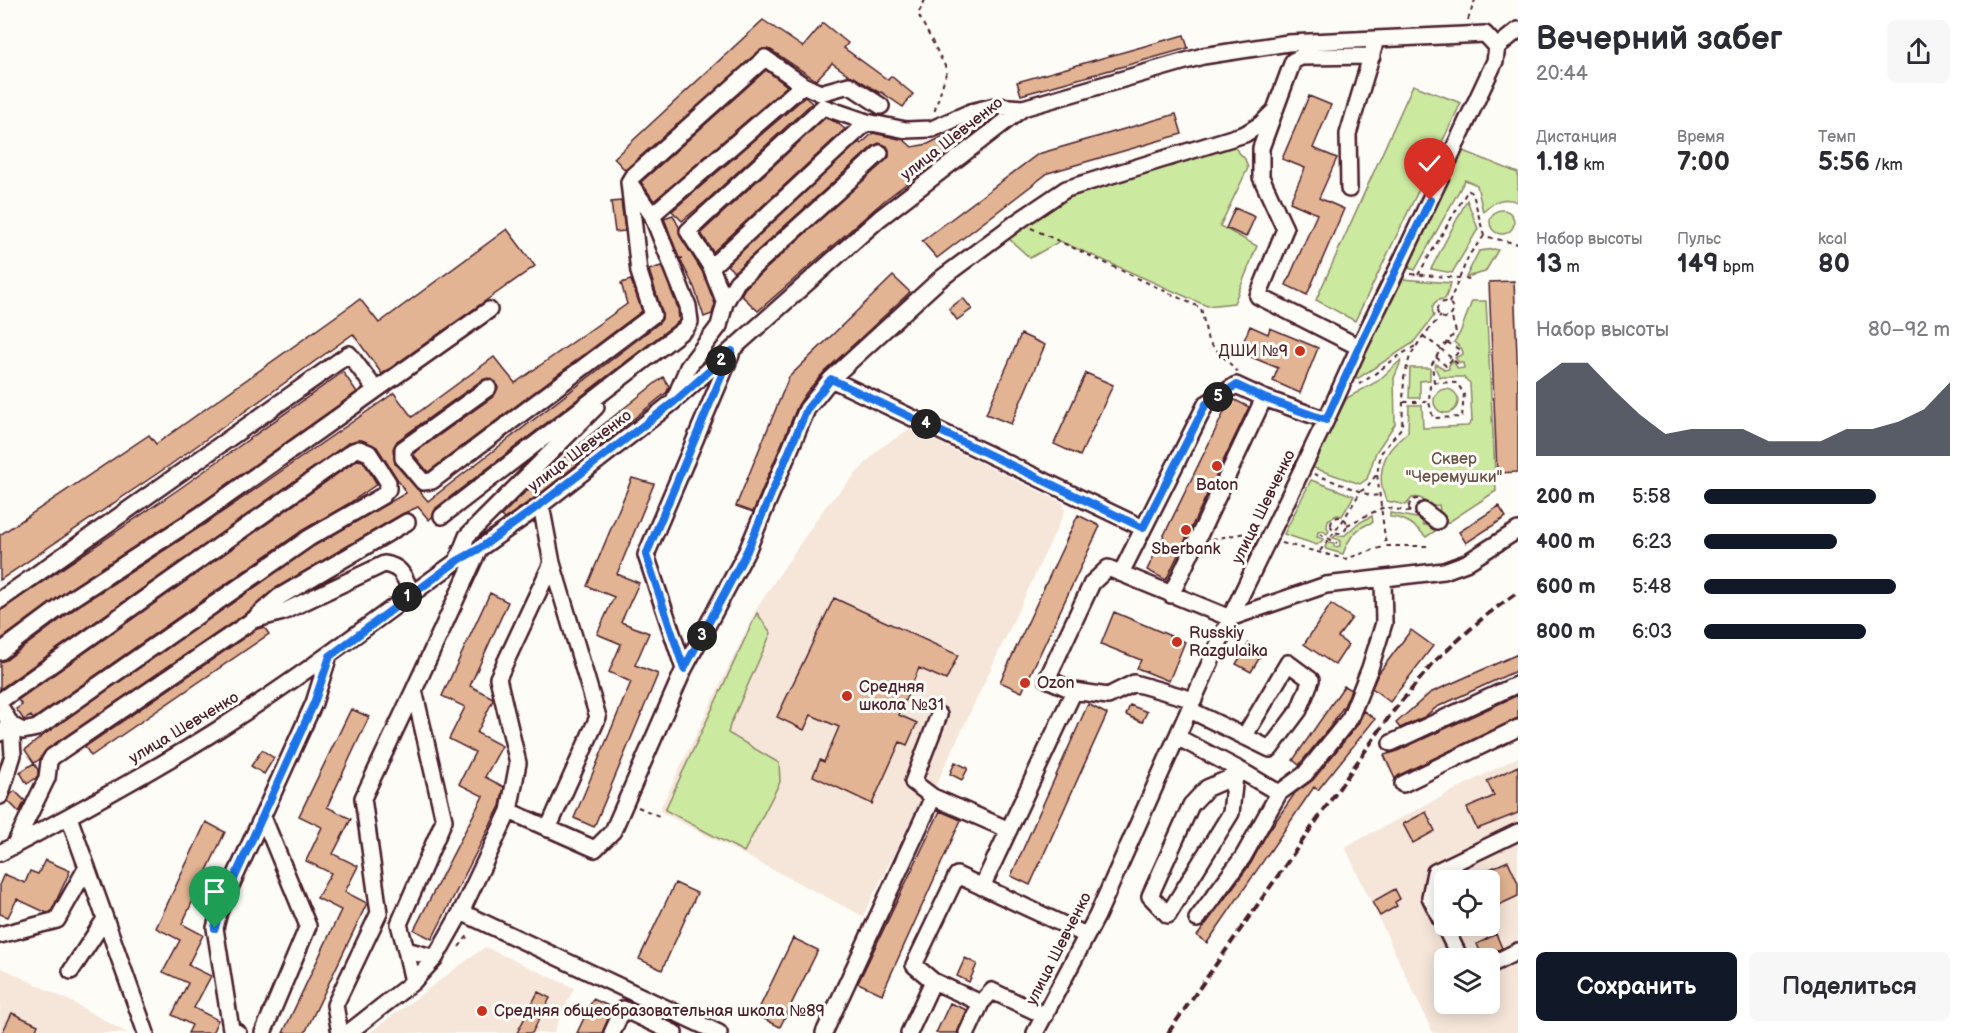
<!DOCTYPE html>
<html lang="ru">
<head>
<meta charset="utf-8">
<style>
	body { margin:0; font-family:"Balsamiq Sans",sans-serif; background:#f7f7f7; color:#2b2b33; height:100vh; display:flex; flex-direction:column; font-size:22px; white-space:nowrap }
	* { box-sizing:border-box; margin:0 }
	p { font-size:20px; color:#7c7c81 }
	.icon { flex:none; width:33px; height:33px; fill:none; stroke:currentColor; stroke-width:2; stroke-linecap:round; stroke-linejoin:round }
	.map { position:relative; flex:1; overflow:hidden }
	.panel { display:flex; flex-direction:column; background:#fff; width:450px }
	.panel>* { flex:none }
	.buttons { position:absolute; left:1434px; top:870px; display:grid; gap:12px }
	.buttons a { display:grid; place-items:center; width:66px; height:66px; border-radius:9px; background:#fff; box-shadow:0 3px 15px #0003; font-size:30px }
	.pin { position:absolute; display:grid; place-items:center; width:51px; height:51px; color:#fff; margin:-62px -26px; border-radius:50% 50% 50% 0; rotate:-45deg; box-shadow:0 0 6px #0007 }
	.pin .icon { rotate:45deg }
	.km { position:absolute; width:30px; height:30px; margin:-15px; border-radius:50%; background:#222; color:#fff; font-size:16px; line-height:30px; text-align:center }
	.round { display:grid; place-items:center; flex:none; width:63px; height:63px; border-radius:9px; background:#f7f7f7 }
	.headline { display:flex; align-items:center; justify-content:space-between; height:102px; padding:0 18px }
	h1 { font-size:33px; font-weight:700; line-height:45px }
	.figures { display:grid; grid-template-columns:repeat(3,1fr); gap:9px; height:102px; padding:6px 18px }
	.figures div { display:grid; align-content:center }
	.figures b { font-size:26px; font-weight:700 }
	.figures small { font-size:16px; font-weight:400 }
	.figures p { font-size:16px }
	.chart { height:168px; padding:12px 18px }
	.chart p { display:flex; justify-content:space-between }
	.chart svg { width:100%; height:108px; margin-top:6px; fill:#111827; opacity:.7 }
	.primary-button { display:flex; gap:12px; margin-top:auto; padding:12px 18px }
	.primary-button a { flex:1; height:69px; border-radius:9px; background:#111827; color:#fff; font-size:24px; font-weight:700; line-height:69px; text-align:center }
	.primary-button a+a { background:#f7f7f7; color:#2b2b33 }
	ul { padding:0 18px; list-style:none; font-size:20px }
	li { display:grid; grid-template-columns:96px 72px 1fr; align-items:center; height:45px }
	li i { height:15px; border-radius:8px; background:#111827 }
	main { display:flex; flex:1; min-height:0 }
	.map>svg:first-child { display:block }
</style>
</head>
<body>
<main>
<div class="map">
<svg width="1518" height="1033" viewBox="0 0 1518 1033">
	<rect width="100%" height="100%" fill="#fdfcf7"/>
	<filter id="ink" filterUnits="userSpaceOnUse"><feTurbulence type="fractalNoise" baseFrequency=".0167" numOctaves="2"/><feDisplacementMap in="SourceGraphic" scale="12" xChannelSelector="R" yChannelSelector="G"/><feConvolveMatrix kernelMatrix="1 2 1 2 8 2 1 2 1" color-interpolation-filters="sRGB"/></filter>
	<g filter="url(#ink)">
		<path fill="#f5e6d9" fill-rule="evenodd" d="M 910,429 L 1063,503 L 1065,511 L 936,785 L 923,796 L 863,916 L 659,811 L 758,606 L 825,507 L 880,448 Z
			M 1518,757 L 1518,1033 L 1433,1033 L 1345,847 ZM 1444,880 L 1490,880 L 1490,926 L 1444,926 ZM 1444,958 L 1490,958 L 1490,1004 L 1444,1004 Z
			M 485,947 L 574,988 L 553,1033 L 369,1033 Z
			M 0,967 L 70,1001 L 127,1033 L 0,1033 Z"/>
		<path fill="#cce9a0" stroke="#8b8466" stroke-width="1.5" d="M 1413,85 L 1461,103 L 1355,321 L 1316,300 Z
			M 1233,146 L 1245,159 L 1248,168 L 1220,226 L 1257,246 L 1234,303 L 1207,306 L 1060,241 L 1030,258 L 1007,237 L 1066,199 L 1222,147 Z
			M 1464,151 L 1518,173 L 1518,202 C 1502,196 1495,201 1483,212 L 1477,185 L 1465,180 L 1415,270 L 1406,267 Z
			M 1467,200 L 1478,229 L 1452,273 L 1431,269 Z
			M1490 222a12 12 0 1 1 24 0a12 12 0 1 1-24 0Z
			M 1494,249 L 1498,250 L 1485,272 L 1466,277 L 1479,251 Z
			M 1401,279 L 1451,283 L 1445,299 C 1434,299 1430,307 1434,316 L 1413,343 L 1357,379 L 1354,373 Z
			M 1472,301 L 1486,301 L 1496,491 L 1426,537 C 1417,527 1405,517 1390,517 L 1390,513 L 1416,518 L 1422,516 L 1425,519 L 1422,520 L 1423,525 L 1429,525 L 1428,521 L 1436,512 L 1440,511 L 1439,505 L 1433,506 L 1433,509 L 1427,507 C 1426,500 1420,496 1412,498 L 1406,505 L 1387,501 C 1378,486 1380,464 1390,450 C 1395,443 1402,438 1408,432 L 1409,405 L 1422,405 L 1423,428 L 1468,426 L 1472,421 L 1470,383 L 1463,377 L 1440,377 L 1435,368 L 1436,364 L 1443,368 L 1444,370 L 1449,369 L 1449,365 L 1453,361 L 1458,369 L 1464,368 L 1463,363 L 1460,363 L 1455,358 L 1463,354 L 1462,349 L 1454,342 L 1460,333 Z
			M 1402,359 L 1394,378 L 1395,424 L 1376,452 L 1367,479 L 1360,484 L 1311,467 L 1347,398 L 1378,381 Z
			M 1410,368 L 1430,368 L 1430,380 L 1420,381 L 1420,398 L 1409,398 Z
			M1434 401a12 12 0 1 1 24 0a12 12 0 1 1-24 0Z
			M 1311,480 L 1354,496 L 1342,516 L 1337,515 L 1328,520 L 1327,527 L 1329,531 L 1327,534 L 1323,531 L 1318,532 L 1317,537 L 1324,539 L 1317,545 L 1284,534 Z
			M 1372,516 L 1373,522 C 1356,528 1349,537 1343,554 L 1326,549 L 1325,547 L 1328,542 L 1334,543 L 1334,547 L 1340,546 L 1340,540 L 1333,538 L 1336,535 L 1339,536 L 1345,535 L 1357,524 Z
			M 757,613 L 771,633 L 730,725 L 728,733 L 779,763 L 780,782 L 744,852 L 665,810 Z"/>
		<path fill="#e2b493" stroke="#4a1f2b" stroke-width="1.5" d="M 763,20 L 803,47 L 823,23 L 848,43 L 844,48 L 888,80 L 891,76 L 913,94 L 903,107 L 881,92 L 880,93 L 854,77 L 849,75 L 832,63 L 816,80 L 771,50 L 763,49 L 625,170 L 614,158 Z
			M 1184,35 L 1188,48 L 1021,95 L 1017,82 Z
			M 766,70 L 787,86 L 654,201 L 641,182 Z
			M 1309,96 L 1331,105 L 1313,148 L 1337,158 L 1319,198 L 1344,209 L 1307,295 L 1286,285 L 1317,214 L 1290,202 L 1305,168 L 1282,159 Z
			M 805,97 L 812,103 L 705,202 L 682,221 L 672,211 Z
			M 1176,114 L 1182,134 L 1048,173 L 937,258 L 922,241 L 1038,154 Z
			M 991,117 L 992,119 L 885,200 L 758,311 L 741,295 L 745,288 L 889,157 L 889,150 L 887,146 L 879,143 L 873,146 L 734,272 L 727,265 L 859,142 L 861,144 L 873,133 L 904,140 L 912,147 L 928,144 L 974,121 Z
			M 825,118 L 836,122 L 845,129 L 713,252 L 701,233 Z
			M 621,201 L 625,231 L 615,232 L 611,202 Z
			M 1235,208 L 1255,217 L 1246,237 L 1226,228 Z
			M 673,215 L 679,227 L 680,236 L 702,271 L 715,304 L 712,314 L 704,317 L 694,287 L 680,259 L 683,258 L 679,258 L 664,218 Z
			M 507,229 L 535,266 L 382,374 L 353,334 L 170,465 L 0,580 L 0,535 L 149,435 L 156,444 L 360,299 L 379,323 Z
			M 661,266 L 678,308 L 679,321 L 436,508 L 432,517 L 429,520 L 418,507 L 402,514 L 274,589 L 249,611 L 47,749 L 40,759 L 34,763 L 25,750 L 45,734 L 314,546 L 406,493 L 377,447 L 362,440 L 350,442 L 0,689 L 0,662 L 6,660 L 80,605 L 205,524 L 394,393 L 412,417 L 494,357 L 515,383 L 627,304 L 621,283 L 631,280 L 642,311 L 428,472 L 413,454 L 494,396 L 498,388 L 496,382 L 488,378 L 482,380 L 397,441 L 393,449 L 395,464 L 428,501 L 659,323 L 662,319 L 662,312 L 649,270 Z
			M 893,276 L 910,292 L 824,372 L 806,393 L 798,405 L 753,512 L 736,506 L 789,377 Z
			M 1514,281 L 1518,380 L 1518,472 L 1497,473 L 1489,282 Z
			M 963,298 L 972,309 L 957,320 L 949,309 Z
			M 1250,326 L 1268,334 L 1270,328 L 1318,348 L 1300,393 L 1273,381 L 1278,368 L 1239,352 Z
			M 1021,334 L 1045,345 L 1011,424 L 986,414 Z
			M 343,372 L 357,392 L 194,508 L 69,589 L 0,640 L 0,611 L 179,489 Z
			M 1086,373 L 1113,385 L 1080,456 L 1054,444 Z
			M 663,377 L 669,386 L 667,392 L 540,494 L 504,519 L 501,516 L 521,496 L 589,436 Z
			M 1233,399 L 1249,407 L 1166,580 L 1147,570 L 1230,400 Z
			M 357,460 L 363,461 L 377,484 L 348,504 L 303,530 L 33,719 L 31,716 L 24,720 L 16,709 L 22,705 L 18,700 Z
			M 632,478 L 654,484 L 617,574 L 639,583 L 621,622 L 649,633 L 635,665 L 658,674 L 594,827 L 574,818 L 631,682 L 609,672 L 621,644 L 597,634 L 614,597 L 587,586 Z
			M 1499,506 L 1506,517 L 1466,543 L 1459,532 Z
			M 1078,515 L 1100,526 L 1022,692 L 1000,682 Z
			M 490,593 L 508,602 L 470,686 L 493,698 L 493,700 L 477,733 L 502,746 L 485,777 L 504,787 L 500,806 L 432,939 L 414,930 L 483,796 L 459,784 L 475,752 L 449,739 L 465,707 L 442,696 Z
			M 834,598 L 958,655 L 946,680 L 919,668 L 899,715 L 917,723 L 907,745 L 900,742 L 872,804 L 813,776 L 820,760 L 824,762 L 839,727 L 811,715 L 804,730 L 777,717 Z
			M 1331,604 L 1352,618 L 1338,637 L 1348,645 L 1335,665 L 1304,644 Z
			M 1114,612 L 1185,642 L 1169,681 L 1137,668 L 1141,660 L 1101,644 Z
			M 264,627 L 269,634 L 91,756 L 85,747 L 257,629 Z
			M 1411,630 L 1433,646 L 1390,702 L 1372,688 L 1378,674 Z
			M 1249,643 L 1263,652 L 1251,672 L 1236,664 Z
			M 1518,654 L 1518,670 L 1437,707 L 1424,717 L 1400,728 L 1396,723 L 1430,693 Z
			M 1344,686 L 1351,690 L 1344,706 L 1330,727 L 1299,765 L 1293,760 Z
			M 1518,695 L 1518,718 L 1399,775 L 1395,779 L 1384,755 L 1395,752 Z
			M 1088,704 L 1107,714 L 1030,885 L 1011,876 Z
			M 1130,705 L 1147,712 L 1142,722 L 1126,715 Z
			M 351,709 L 369,717 L 327,807 L 351,819 L 333,854 L 358,866 L 345,892 L 367,903 L 305,1033 L 283,1033 L 341,910 L 317,898 L 331,873 L 306,861 L 322,827 L 299,816 Z
			M 1364,711 L 1375,719 L 1318,790 L 1314,787 L 1207,943 L 1197,936 L 1251,863 L 1266,835 L 1295,793 L 1313,780 L 1358,724 Z
			M 262,750 L 274,758 L 264,774 L 251,766 Z
			M 955,762 L 968,768 L 962,780 L 950,774 Z
			M 34,763 L 38,770 L 38,775 L 36,778 L 27,784 L 20,772 Z
			M 1518,766 L 1518,813 L 1477,829 L 1467,808 L 1494,796 L 1487,781 Z
			M 15,791 L 25,801 L 19,812 L 8,801 L 11,794 Z
			M 940,811 L 961,820 L 882,994 L 858,983 Z
			M 1426,812 L 1435,831 L 1413,843 L 1403,824 Z
			M 206,822 L 225,832 L 182,924 L 203,935 L 188,965 L 211,976 L 194,1008 L 218,1020 L 212,1033 L 188,1033 L 192,1025 L 172,1015 L 188,983 L 163,972 L 180,940 L 156,928 Z
			M 45,860 L 70,871 L 51,912 L 47,913 L 17,899 L 8,917 L 0,914 L 0,883 L 4,874 L 25,883 L 30,871 L 38,874 Z
			M 1508,861 L 1518,883 L 1518,896 L 1490,909 L 1490,880 L 1465,880 Z
			M 675,883 L 697,893 L 662,970 L 639,959 Z
			M 1395,889 L 1400,899 L 1395,902 L 1397,906 L 1380,916 L 1372,902 Z
			M 1496,934 L 1502,948 L 1483,958 L 1477,944 Z
			M 793,938 L 818,950 L 780,1027 L 756,1015 Z
			M 965,958 L 977,964 L 969,982 L 957,976 Z
			M 538,992 L 550,998 L 532,1033 L 517,1033 Z
			M 593,999 L 613,1008 L 602,1033 L 577,1033 Z
			M 950,1003 L 967,1010 L 957,1033 L 936,1033 Z
			M 12,1013 L 38,1025 L 35,1033 L 2,1033 Z"/>
		<g fill="none" stroke-linecap="round" stroke-linejoin="round">
			<g stroke="#4a1f2b" stroke-width="20">
				<path id="minor" d="M 1497,47 L 1518,30
					M 1349,189 L 1348,134 L 1374,47
					M 652,215 L 629,182 L 632,177 L 765,58 L 803,85
					M 711,267 L 688,231 L 823,107 L 867,122
					M 725,303 L 737,282 L 880,153
					M 1359,347 L 1258,296 L 1285,229 L 1261,177 L 1261,148 L 1293,61 L 1301,57 L 1372,56
					M 831,379 L 939,280 L 1017,222 L 1066,189 L 1245,134 L 1261,124 L 1273,112
					M 488,388 L 403,449 L 403,458 L 423,482 L 432,481 L 653,315 L 639,272 L 629,182
					M 675,398 L 688,367 L 719,326 L 725,303 L 711,267 L 867,122 L 906,130 L 932,129 L 971,112 L 995,106 L 1023,108
					M 1424,511 L 1437,521
					M 442,516 L 686,328 L 690,322 L 688,306 L 652,215 L 803,85 L 820,93 L 849,85 L 881,106
					M 457,561 L 467,536 L 596,407
					M 1121,573 L 1206,404 L 1236,385 L 1264,398 L 1326,420
					M 1171,595 L 1264,398
					M 0,600 L 349,354 L 376,390 L 489,310
					M 257,616 L 279,597 L 407,522
					M 0,652 L 74,597 L 199,516 L 376,390
					M 684,669 L 747,551 L 807,409 L 831,379 L 1143,528
					M 1074,691 L 1047,679 L 1092,583 L 1108,568 L 1230,618 L 1326,420 L 1359,347 L 1397,270 L 1495,61 L 1497,47
					M 0,701 L 353,451 L 359,449 L 369,453 L 388,482 L 388,489 L 382,496 L 309,538 L 37,728 L 23,731 L 11,725 L 0,733
					M 0,706 L 11,725 L 13,755 L 0,796
					M 1190,710 L 1270,749 L 1299,710 L 1311,680 L 1288,663 L 1244,737
					M 1177,737 L 1238,769 L 1279,793 L 1243,857 L 1197,919
					M 1391,743 L 1518,684
					M 1235,776 L 1207,788 L 1191,805 L 1150,896 L 1168,915 L 1231,813 L 1235,776 L 1238,769
					M 1403,784 L 1518,728
					M 1279,793 L 1305,774 L 1350,718 L 1370,668 L 1384,623 L 1383,579
					M 933,797 L 913,782 L 939,715
					M 509,811 L 595,849 L 613,831 L 684,669 L 646,555 L 731,355
					M 69,817 L 146,1033
					M 263,817 L 308,926 L 263,1033
					M 548,829 L 598,717 L 552,563
					M 14,846 L 47,778 L 49,762 L 52,757 L 253,620 L 283,612 L 384,564 C 403,567 404,578 412,593
					M 0,853 C 74,814 148,774 219,729 C 301,677 378,618 457,561 L 479,549 L 541,505 L 673,402 L 880,218 L 1023,108 L 1203,56 L 1288,43 L 1485,34 L 1497,47
					M 982,887 L 1074,691 L 1108,696 L 1134,683 L 1194,700
					M 461,912 L 719,1033
					M 0,935 L 57,920 L 87,867
					M 406,950 L 413,982
					M 435,958 L 406,950 L 399,924 L 444,820 L 414,690 L 479,549
					M 1460,958 L 1430,897 L 1435,872 L 1518,832
					M 1490,965 L 1518,951
					M 71,971 L 105,919
					M 933,981 L 914,965 L 957,875 L 1086,935
					M 238,1033 L 231,1029 L 215,928 L 219,912 L 314,703 L 329,655
					M 340,1033 L 335,1005 L 379,913 L 363,798 L 414,690
					M 348,1033 L 413,982 L 435,958 L 461,912 L 509,811 L 518,763 L 498,678 L 552,563 L 541,505
					M 612,1033 L 623,1009 L 674,1033
					M 824,1033 L 933,797 L 1009,830
					M 909,1033 L 933,981 L 981,1003
					M 967,1033 L 981,1003 L 992,991 L 1045,1016
					M 1035,1033 L 1097,916 L 1230,618 L 1326,585 L 1444,571 L 1466,563 L 1518,530"/>
			</g>
			<path stroke="#4a1f2b" stroke-width="2" stroke-dasharray="4.5 4.5" stroke-linecap="butt" d="M 925,0 L 918,14 L 947,70 L 934,113
				M 1468,20 L 1475,0
				M 1031,228 L 1201,308 L 1208,341 L 1238,372
				M 1411,274 L 1471,279
				M 1418,275 L 1468,190 L 1473,194 L 1484,236
				M1437 310a8 8 0 1 1 16 0a8 8 0 1 1-16 0Z
				M 1449,303 L 1469,255 L 1484,236 L 1518,244
				M 1423,336 L 1441,349 L 1456,332 L 1451,315
				M 1436,357 L 1446,366 L 1460,350 L 1447,342
				M 1434,382 L 1457,383 L 1464,394 L 1462,417 L 1433,418 L 1429,402 L 1430,385 L 1434,382 L 1432,364 L 1441,349 L 1459,365
				M 1359,384 C 1379,373 1395,356 1416,346
				M 1404,402 L 1429,402
				M 1314,474 L 1372,496 L 1379,495
				M1409 507a8 8 0 1 1 16 0a8 8 0 1 1-16 0Z
				M1331 525a8 8 0 1 1 16 0a8 8 0 1 1-16 0Z
				M 1347,525 L 1382,508 L 1389,508 L 1410,512
				M 1320,534 L 1337,543
				M 1212,539 L 1246,533 L 1253,535
				M 1282,543 L 1345,559 L 1386,546
				M 1427,546 L 1386,546 L 1377,474 L 1381,453 L 1402,427 L 1404,378 L 1410,356 L 1423,336 L 1441,316
				M 1320,551 L 1342,522 L 1361,491 L 1366,488 L 1377,474
				M 638,807 L 659,816
				M 459,947 L 470,933"/>
			<use href="#minor" stroke="#fdfcf7" stroke-width="15"/>
			<path stroke="#4a1f2b" stroke-width="4" stroke-dasharray="9 4.5" stroke-linecap="butt" d="M 1168,1033 L 1391,714 L 1434,662 L 1485,616 L 1518,592"/>
		</g>
	</g>
	<g fill="none" stroke-linecap="round" stroke-linejoin="round" filter="url(#ink)">
		<g stroke="#fff" stroke-width="12">
			<path id="route" d="M 215,928 L 219,912 L 314,703 L 330,656 L 457,561 L 479,549 L 541,504 L 674,402 L 732,351 L 646,555 L 684,669 L 747,551 L 807,409 L 831,379 L 1143,528 L 1206,404 L 1236,385 L 1264,398 L 1326,420 L 1359,347 L 1430,200"/>
		</g>
		<use href="#route" stroke="#1a73e8" stroke-width="8"/>
	</g>
	<g fill="#c8321e" stroke="#fdfcf7" stroke-width="2">
		<circle cx="1300" cy="351" r="6"/>
		<circle cx="1217" cy="466" r="6"/>
		<circle cx="1186" cy="530" r="6"/>
		<circle cx="1177" cy="642" r="6"/>
		<circle cx="1025" cy="683" r="6"/>
		<circle cx="847" cy="696" r="6"/>
		<circle cx="482" cy="1011" r="6"/>
	</g>
	<g text-anchor="middle" dominant-baseline="central" stroke-width="6" stroke-linejoin="round" paint-order="stroke">
		<g font-size="16" fill="#4a1f2b" stroke="#fdfcf7">
			<text transform="translate(952 139) rotate(-38)">улица Шевченко</text>
			<text transform="translate(580 451) rotate(-37)">улица Шевченко</text>
			<text transform="translate(1264 507) rotate(-64)">улица Шевченко</text>
			<text transform="translate(184 728) rotate(-31)">улица Шевченко</text>
			<text transform="translate(1059 949) rotate(-63)">улица Шевченко</text>
		</g>
		<g font-size="16" fill="#4a1f2b" stroke="#fdfcf7" text-anchor="start">
			<text x="1288" y="351" text-anchor="end">ДШИ №9</text>
			<text x="1217" y="485" text-anchor="middle">Baton</text>
			<text x="1186" y="549" text-anchor="middle">Sberbank</text>
			<text x="1189" y="633">Russkiy<tspan x="1189" dy="18">Razgulaika</tspan></text>
			<text x="1037" y="683">Ozon</text>
			<text x="859" y="687">Средняя<tspan x="859" dy="18">школа №31</tspan></text>
			<text x="494" y="1011">Средняя общеобразовательная школа №89</text>
		</g>
		<g font-size="16" fill="#6a5248" stroke="#fdfcf7">
			<text x="1454" y="459">Сквер<tspan x="1454" dy="18">"Черемушки"</tspan></text>
		</g>
	</g>
</svg>
<div class="buttons">
<a><svg class="icon" aria-label="locate" viewBox="0 0 24 24"><circle cx="12" cy="12" r="6"/><path d="M12 2v4M12 18v4M2 12h4M18 12h4"/></svg></a>
<a><svg class="icon" aria-label="layers" viewBox="0 0 24 24"><path d="M12 4l9 5-9 5-9-5zM3 14l9 5 9-5"/></svg></a>
</div>
<div class="pin" style="left:215px;top:928px;background:#1e9e55"><svg class="icon" aria-label="arrive" viewBox="0 0 24 24"><path d="M6 21V4h12l-3 4 3 4H6"/></svg></div>
<div class="pin" style="left:1430px;top:200px;background:#d93025"><svg class="icon" aria-label="check" viewBox="0 0 24 24"><path d="M5 12l5 5 9-10"/></svg></div>
<b class="km" style="left:407px;top:597px">1</b>
<b class="km" style="left:721px;top:361px">2</b>
<b class="km" style="left:702px;top:636px">3</b>
<b class="km" style="left:926px;top:424px">4</b>
<b class="km" style="left:1218px;top:397px">5</b>
</div>
<section class="panel">
<div class="headline"><div><h1>Вечерний забег</h1><p>20:44</p></div><a class="round"><svg class="icon" aria-label="share" viewBox="0 0 24 24"><path d="M12 15V3M7 8l5-5 5 5M5 13v7h14v-7"/></svg></a></div>
<div class="figures">
<div><p>Дистанция</p><b>1.18<small> km</small></b></div>
<div><p>Время</p><b>7:00</b></div>
<div><p>Темп</p><b>5:56<small> /km</small></b></div>
</div>
<div class="figures">
<div><p>Набор высоты</p><b>13<small> m</small></b></div>
<div><p>Пульс</p><b>149<small> bpm</small></b></div>
<div><p>kcal</p><b>80</b></div>
</div>
<div class="chart"><p><span>Набор высоты</span>80–92 m</p>
<svg viewBox="0 0 160 44" preserveAspectRatio="none"><path d="M0 44V14L10 6L20 6L30 17L40 27L50 35L60 33L70 33L80 33L90 38L100 38L110 38L120 33L130 33L140 30L150 25L160 14V44z"/></svg>
</div>
<ul>
<li><b>200 m</b>5:58<i style="width:70%"></i></li>
<li><b>400 m</b>6:23<i style="width:54%"></i></li>
<li><b>600 m</b>5:48<i style="width:78%"></i></li>
<li><b>800 m</b>6:03<i style="width:66%"></i></li>
</ul>
<div class="primary-button"><a>Сохранить</a><a>Поделиться</a></div>
</section>
</main>
</body>
</html>
